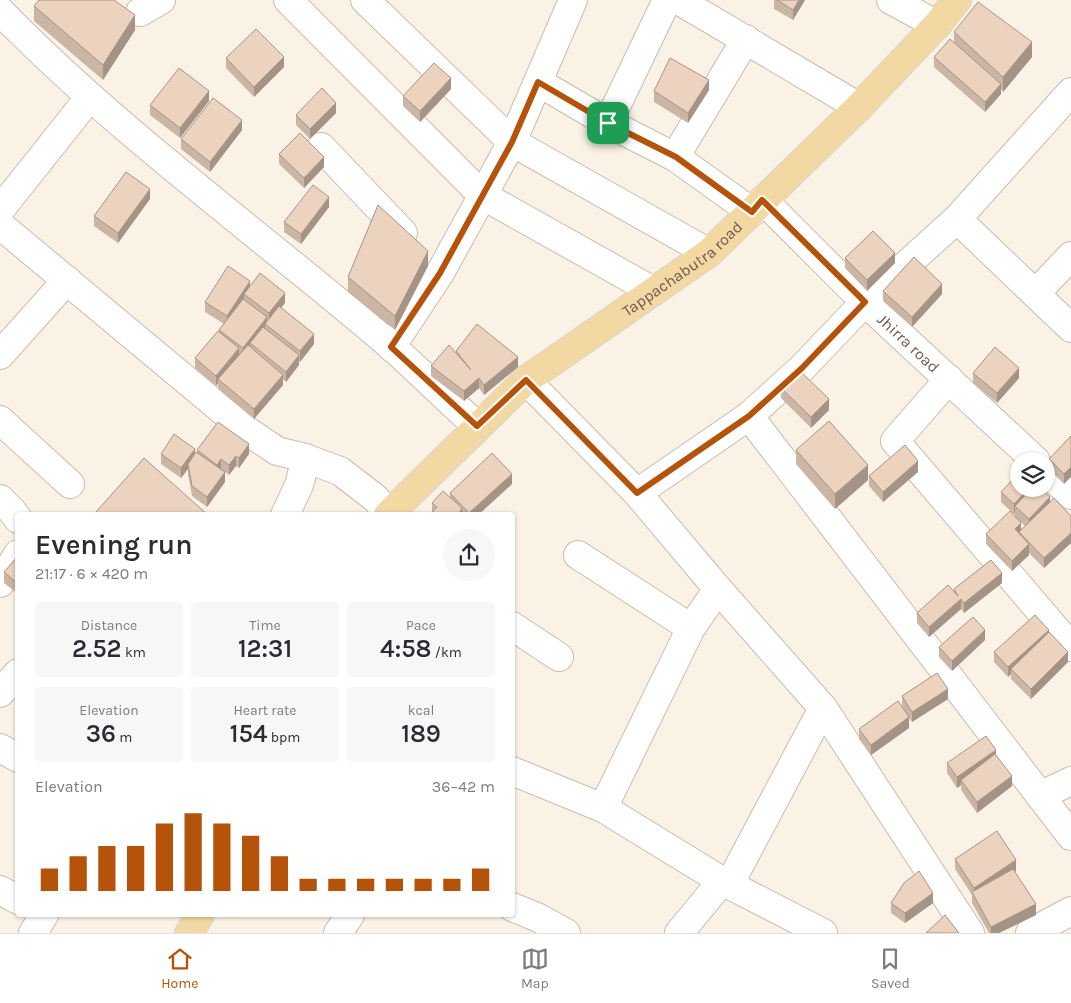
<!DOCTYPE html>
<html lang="en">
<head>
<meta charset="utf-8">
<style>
	body { margin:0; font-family:Karla,sans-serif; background:#f7f7f7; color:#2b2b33; height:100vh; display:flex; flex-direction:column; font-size:19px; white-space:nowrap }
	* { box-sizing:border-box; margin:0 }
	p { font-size:16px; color:#7c7c81 }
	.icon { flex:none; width:28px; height:28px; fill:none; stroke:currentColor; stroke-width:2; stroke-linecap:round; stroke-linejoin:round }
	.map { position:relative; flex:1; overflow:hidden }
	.side { position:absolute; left:15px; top:512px; width:500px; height:405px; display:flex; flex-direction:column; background:#fff; border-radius:5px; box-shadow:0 1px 4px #0004 }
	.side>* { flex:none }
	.controls { position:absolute; left:1010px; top:452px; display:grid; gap:10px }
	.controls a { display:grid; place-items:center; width:45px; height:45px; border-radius:50%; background:#fff; box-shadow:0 1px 4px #0004; font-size:25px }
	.pin { position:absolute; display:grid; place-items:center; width:42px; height:42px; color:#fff; margin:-21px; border-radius:10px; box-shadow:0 2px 8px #0006 }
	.round { display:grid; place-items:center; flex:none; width:52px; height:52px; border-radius:26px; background:#f7f7f7 }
	.head { display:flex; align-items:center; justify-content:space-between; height:85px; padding:0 20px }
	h1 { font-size:28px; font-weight:600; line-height:38px }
	.metrics { display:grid; grid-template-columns:repeat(3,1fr); gap:8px; height:85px; padding:5px 20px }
	.metrics div { display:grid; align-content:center; border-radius:5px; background:#f7f7f7; text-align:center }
	.metrics b { font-size:25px; font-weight:600 }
	.metrics small { font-size:14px; font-weight:400 }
	.metrics p { font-size:14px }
	.chart { height:140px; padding:10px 20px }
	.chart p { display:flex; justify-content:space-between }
	.chart svg { width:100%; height:90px; margin-top:5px; stroke:#b45309; stroke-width:6 }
	.tabs { display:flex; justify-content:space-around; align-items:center; height:70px; border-top:1px solid #e1e1e2; background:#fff; font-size:14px; color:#7c7c81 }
	.tabs a { display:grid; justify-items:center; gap:2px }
	.tabs .on { color:#b45309 }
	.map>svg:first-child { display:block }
</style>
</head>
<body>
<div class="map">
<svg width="1071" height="933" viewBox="0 0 1071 933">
	<rect width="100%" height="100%" fill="#faf3e5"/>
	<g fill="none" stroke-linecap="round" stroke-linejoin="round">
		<g stroke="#cabbac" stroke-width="30">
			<g id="minor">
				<path d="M 288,0 L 482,195 L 653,291"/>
				<path d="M 365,0 L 512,142 L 709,253"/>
				<path d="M 678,0 L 859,107"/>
				<path d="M 891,0 L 937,25"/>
				<path d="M 0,11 C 120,134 260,234 391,346 C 420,372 448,400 477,426"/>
				<path d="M 140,12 L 161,0"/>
				<path d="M 538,82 L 608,123 L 675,157 L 752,212"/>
				<path d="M 608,123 L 667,0"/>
				<path d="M 321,147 L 403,233"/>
				<path d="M 675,157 L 746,39"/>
				<path id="s1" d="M 763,200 L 865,302 L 1036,461"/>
				<path d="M 0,210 L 89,98"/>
				<path d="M 957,219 L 1071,328"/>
				<path d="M 0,225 L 246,430 L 277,451 L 302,457 L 340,471 L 375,498 L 389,513"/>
				<path d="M 1036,293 L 1071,256"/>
				<path d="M 391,347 L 440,273 L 512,142 L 573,0"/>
				<path d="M 0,355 L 67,280"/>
				<path d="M 949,379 L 895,441 L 1071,647"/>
				<path d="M 526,380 L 637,493 L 718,589 L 823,708 L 970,933"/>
				<path d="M 749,416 L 1071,836"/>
				<path d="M 0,420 L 70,484"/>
				<path d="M 1046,471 L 1071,495"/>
				<path d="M 637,493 L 749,416 L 802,368 L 865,302 L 957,219 L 1071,92"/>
				<path d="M 0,499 L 12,511 L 18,519"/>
				<path d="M 285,515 L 299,485 L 306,458"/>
				<path d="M 578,555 L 691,628"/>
				<path d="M 0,583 L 18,554"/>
				<path d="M 718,589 L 691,628 L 603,808 L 722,881"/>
				<path d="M 512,626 L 559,657"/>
				<path d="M 0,693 L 18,673"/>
				<path d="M 0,748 L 18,758"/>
				<path d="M 512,771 L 603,808"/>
				<path d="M 1040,796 L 1071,781"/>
				<path d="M 729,885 L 823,708"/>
				<path d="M 0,890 L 18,900"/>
				<path d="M 512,907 L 539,918 L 566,933"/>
				<path d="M 33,933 L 44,915"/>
				<path d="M 338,933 L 350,915"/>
				<path d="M 679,933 L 722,881 L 823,933"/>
				<path d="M 1030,933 L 1071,911"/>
			</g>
		</g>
		<g stroke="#dad4d1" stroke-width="30">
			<g id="major">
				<path id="s2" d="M 388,515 L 526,380 L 709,253 L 859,107 L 937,25 L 957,0"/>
				<path d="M 189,933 L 200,915"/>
			</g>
		</g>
		<use href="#minor" stroke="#fff" stroke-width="28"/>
		<use href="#major" stroke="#f2d8a3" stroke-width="28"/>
	</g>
	<path fill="#cbb5a4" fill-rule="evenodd" d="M 774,0 L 805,0 L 793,20 L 774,9 Z
		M 34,6 L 135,30 L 103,80 L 34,21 Z
		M 954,32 L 1032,57 L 1003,92 L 1001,89 L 1001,94 L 985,112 L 934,67 L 934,57 L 954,43 Z
		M 226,58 L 284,67 L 254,97 L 226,68 Z
		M 451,89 L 420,122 L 403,106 L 403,96 Z
		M 709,90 L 688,123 L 654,102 L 654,91 Z
		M 209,101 L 180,138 L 150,115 L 150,105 Z
		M 336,113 L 310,139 L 296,125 L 296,115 Z
		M 242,130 L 210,172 L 181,149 L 181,139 Z
		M 279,154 L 324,167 L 304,188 L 279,164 Z
		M 150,199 L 118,243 L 94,226 L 94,216 Z
		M 329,207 L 301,244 L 284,232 L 284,222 Z
		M 845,258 L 895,263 L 867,291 L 845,268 Z
		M 428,266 L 395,330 L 348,292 L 348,277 Z
		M 250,285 L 285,303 L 281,308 L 314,344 L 300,362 L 299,361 L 299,365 L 286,382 L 283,379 L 283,385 L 254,419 L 218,389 L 218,383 L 216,386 L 195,368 L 195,358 L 219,332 L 219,330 L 224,324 L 205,312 L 205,302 Z
		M 883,291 L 942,294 L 912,327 L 883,301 Z
		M 456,351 L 518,367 L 484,395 L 479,388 L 464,401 L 431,376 L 431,366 L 456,353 Z
		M 973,373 L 1019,378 L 997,403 L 973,383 Z
		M 781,388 L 829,410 L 811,428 L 781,398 Z
		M 1071,436 L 1064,484 L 1049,469 L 1049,459 Z
		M 197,450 L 249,454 L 239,468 L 236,466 L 229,475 L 221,469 L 225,482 L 207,507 L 192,496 L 188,474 L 188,469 L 181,478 L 161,464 L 161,454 L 195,454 L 197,453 Z
		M 796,450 L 868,480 L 835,509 L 796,464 Z
		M 918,472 L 883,502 L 869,486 L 869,476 Z
		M 512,484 L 478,515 L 433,515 L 432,514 L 432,503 L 450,497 L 450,493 Z
		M 1001,492 L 1050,502 L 1071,516 L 1071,543 L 1044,568 L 1029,553 L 1029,555 L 1012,571 L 986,544 L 986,534 L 1015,516 L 1015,513 L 1014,514 L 1001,502 ZM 1015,517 L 1025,526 L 1021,529 Z
		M 18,556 L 18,594 L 4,583 L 4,572 Z
		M 1002,583 L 964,613 L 961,609 L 929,637 L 917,623 L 917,613 L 954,591 L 954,589 Z
		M 1049,632 L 1068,662 L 1031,699 L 1011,679 L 1011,674 L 1008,677 L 994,662 L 994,652 Z
		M 985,640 L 952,671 L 939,657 L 939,647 Z
		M 902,696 L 948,699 L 912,722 L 909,718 L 909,728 L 871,755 L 859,739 L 859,729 L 909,717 L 902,706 Z
		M 996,755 L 1012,786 L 977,813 L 961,790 L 961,785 L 957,788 L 947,773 L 947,763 Z
		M 955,859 L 1016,871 L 1015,871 L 1036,915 L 999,933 L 989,933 L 972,903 L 972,895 L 955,869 Z
		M 891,903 L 933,903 L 905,923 L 891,913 Z"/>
	<path fill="#a59486" d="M 799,0 L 805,0 L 793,20 L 793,10 Z
		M 135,15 L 135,30 L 103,80 L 103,65 Z
		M 1032,42 L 1032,57 L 1003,92 L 1003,77 Z
		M 284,57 L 284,67 L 254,97 L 254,87 Z
		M 451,78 L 451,89 L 420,122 L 420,111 Z
		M 709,80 L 709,90 L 688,123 L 688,113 Z
		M 1001,84 L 1001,94 L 985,112 L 985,102 Z
		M 209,91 L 209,101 L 180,138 L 180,128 Z
		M 336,103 L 336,113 L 310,139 L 310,129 Z
		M 242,120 L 242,130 L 210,172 L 210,162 Z
		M 324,157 L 324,167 L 304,188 L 304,178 Z
		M 150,189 L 150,199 L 118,243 L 118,233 Z
		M 329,197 L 329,207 L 301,244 L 301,234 Z
		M 428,251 L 428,266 L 395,330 L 395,316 Z
		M 895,253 L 895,263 L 867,291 L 867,280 Z
		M 250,281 L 250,291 L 244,294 L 244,301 L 227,326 L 227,316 Z
		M 942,284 L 942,294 L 912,327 L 912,317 Z
		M 285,293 L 285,303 L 269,323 L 269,313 Z
		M 267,317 L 267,325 L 265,324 L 265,330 L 250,343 L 250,350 L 243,358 L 243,348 Z
		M 314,334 L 314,344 L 300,362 L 300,351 Z
		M 239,348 L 239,358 L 218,379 L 218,383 L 216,386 L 216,376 Z
		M 299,355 L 299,365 L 286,382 L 286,372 Z
		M 518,357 L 518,367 L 484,395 L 484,385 Z
		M 1019,368 L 1019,378 L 997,403 L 997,393 Z
		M 283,375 L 283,385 L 254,419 L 254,409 Z
		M 479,378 L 479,388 L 464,401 L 464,391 Z
		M 829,399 L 829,410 L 811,428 L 811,417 Z
		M 249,444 L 249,454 L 239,468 L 239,458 Z
		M 195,449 L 195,459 L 188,464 L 188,469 L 181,478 L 181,468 Z
		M 236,456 L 236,466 L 229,475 L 229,465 Z
		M 221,459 L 221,469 L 217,475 L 217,465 Z
		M 918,461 L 918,472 L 883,502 L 883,492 Z
		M 868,465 L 868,480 L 835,509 L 835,494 Z
		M 1071,467 L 1071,477 L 1064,484 L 1064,474 Z
		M 225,472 L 225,482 L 207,507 L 207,497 Z
		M 512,474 L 512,484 L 478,515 L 469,515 L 469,513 Z
		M 1028,489 L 1036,489 L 1015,506 L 1015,513 L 1014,514 L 1014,504 Z
		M 1050,497 L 1050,507 L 1029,529 L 1029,519 Z
		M 462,508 L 462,515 L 458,515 Z
		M 1021,523 L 1021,533 L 1019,532 L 1019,536 L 1015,529 Z
		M 1071,533 L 1071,543 L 1044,568 L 1044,558 Z
		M 1029,544 L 1029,555 L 1012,571 L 1012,561 Z
		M 1002,573 L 1002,583 L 964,613 L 964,603 Z
		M 961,599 L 961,609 L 929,637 L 929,627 Z
		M 985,630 L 985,640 L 952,671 L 952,661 Z
		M 1049,630 L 1049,641 L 1011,669 L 1011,674 L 1008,677 L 1008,667 Z
		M 1068,652 L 1068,662 L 1031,699 L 1031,689 Z
		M 948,689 L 948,699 L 912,722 L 912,712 Z
		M 909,717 L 909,728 L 871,755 L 871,745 Z
		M 996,750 L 996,760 L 961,780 L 961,785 L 957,788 L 957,777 Z
		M 1012,776 L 1012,786 L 977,813 L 977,802 Z
		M 1016,860 L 1016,871 L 975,898 L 974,896 L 974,888 Z
		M 933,893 L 933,903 L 905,923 L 905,913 Z
		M 1036,904 L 1036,915 L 999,933 L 991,933 L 991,927 Z"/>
	<path fill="#ecd3bf" stroke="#a59486" d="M 39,0 L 114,0 L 135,15 L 103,65 L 34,6 Z
		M 777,0 L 799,0 L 793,10 Z
		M 978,2 L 1032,42 L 1003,77 L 954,32 Z
		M 256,29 L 284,57 L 254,87 L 226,58 Z
		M 950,39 L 1001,84 L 985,102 L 934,57 Z
		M 670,58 L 709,80 L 688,113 L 654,91 Z
		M 434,63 L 451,78 L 420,111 L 403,96 Z
		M 179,68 L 209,91 L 180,128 L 150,105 Z
		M 322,88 L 336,103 L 310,129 L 296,115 Z
		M 213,98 L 242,120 L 210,162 L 181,139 Z
		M 300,133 L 324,157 L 304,178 L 279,154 Z
		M 126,172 L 150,189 L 118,233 L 94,216 Z
		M 313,185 L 329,197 L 301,234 L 284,222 Z
		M 378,205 L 428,251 L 395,316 L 348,277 Z
		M 873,231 L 895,253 L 867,280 L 845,258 Z
		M 914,257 L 942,284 L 912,317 L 883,291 Z
		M 228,266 L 250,281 L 227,316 L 205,302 Z
		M 260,273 L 285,293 L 269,313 L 244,294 Z
		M 243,299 L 267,317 L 243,348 L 219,330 Z
		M 279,306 L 314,334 L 300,351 L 265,324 Z
		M 477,324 L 518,357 L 484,385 L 479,378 L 464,391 L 431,366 L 449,345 L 471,370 L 456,351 Z
		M 263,327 L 299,355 L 286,372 L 250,343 Z
		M 218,331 L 239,348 L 216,376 L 195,358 Z
		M 248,345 L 283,375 L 254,409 L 218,379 Z
		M 995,347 L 1019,368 L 997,393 L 973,373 Z
		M 799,370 L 829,399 L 811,417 L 781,388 Z
		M 829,421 L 868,465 L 835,494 L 796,450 Z
		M 218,422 L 249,444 L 239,458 L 236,456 L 229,465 L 221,459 L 217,465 L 197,450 Z
		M 174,434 L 195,449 L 181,468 L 161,454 Z
		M 1071,436 L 1071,467 L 1064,474 L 1049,459 Z
		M 905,445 L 918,461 L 883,492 L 869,476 Z
		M 196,452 L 225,472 L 207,497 L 192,486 L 188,464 Z
		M 492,453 L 512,474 L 469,513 L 450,493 Z
		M 144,458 L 208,515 L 100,515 L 96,512 Z
		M 1019,473 L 1019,489 L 1028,489 L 1014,504 L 1001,492 Z
		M 1031,489 L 1041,489 L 1050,497 L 1029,519 L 1015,506 Z
		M 443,491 L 462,508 L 458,515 L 437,515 L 433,511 L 437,507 L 432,503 Z
		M 1054,498 L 1071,516 L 1071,533 L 1044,558 L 1019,532 Z
		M 1010,511 L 1021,523 L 1015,529 L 1029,544 L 1012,561 L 986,534 Z
		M 18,556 L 18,584 L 4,572 Z
		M 991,560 L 1002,573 L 964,603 L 961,599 L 929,627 L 917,613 L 948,585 L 958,596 L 954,589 Z
		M 1035,615 L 1049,630 L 1008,667 L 994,652 Z
		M 973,617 L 985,630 L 952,661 L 939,647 Z
		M 1049,632 L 1068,652 L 1031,689 L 1011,669 Z
		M 937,673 L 948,689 L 912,712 L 902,696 Z
		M 898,701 L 909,717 L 871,745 L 859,729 Z
		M 986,736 L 996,750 L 957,777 L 947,763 Z
		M 995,754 L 1012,776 L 977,802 L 961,780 Z
		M 997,831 L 1016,860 L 974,888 L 955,859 Z
		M 1013,869 L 1036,904 L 991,927 L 972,892 Z
		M 919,871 L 933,893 L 905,913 L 891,903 L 904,883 Z
		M 945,915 L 959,933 L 926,933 Z"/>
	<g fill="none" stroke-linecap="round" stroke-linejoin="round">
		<g stroke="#fff" stroke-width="10">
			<path id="route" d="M 538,82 L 608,123 L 676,157 L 752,212 L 762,200 L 865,302 L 802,368 L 749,416 L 637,493 L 526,380 L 477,426 L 391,347 L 440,273 L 512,142 Z"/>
		</g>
		<use href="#route" stroke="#b45309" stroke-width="6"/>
	</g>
	<g text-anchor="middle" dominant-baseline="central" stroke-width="5" stroke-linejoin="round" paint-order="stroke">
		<g font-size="16" fill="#705b4d" stroke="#fdf7eb">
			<text stroke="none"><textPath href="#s2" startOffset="385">Tappachabutra road</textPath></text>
			<text stroke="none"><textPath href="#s1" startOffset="204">Jhirra road</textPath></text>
		</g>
	</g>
</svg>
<div class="controls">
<a><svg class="icon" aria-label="layers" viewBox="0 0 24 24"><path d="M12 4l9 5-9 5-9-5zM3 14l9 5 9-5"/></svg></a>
</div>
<div class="pin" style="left:608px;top:123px;background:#1e9e55"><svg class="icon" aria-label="arrive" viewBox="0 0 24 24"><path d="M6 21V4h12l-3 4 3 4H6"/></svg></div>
<section class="side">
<div class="head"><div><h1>Evening run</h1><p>21:17 · 6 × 420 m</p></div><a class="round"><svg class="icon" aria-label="share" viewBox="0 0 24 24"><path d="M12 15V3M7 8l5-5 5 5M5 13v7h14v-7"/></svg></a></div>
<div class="metrics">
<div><p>Distance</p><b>2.52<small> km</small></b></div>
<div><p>Time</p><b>12:31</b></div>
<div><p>Pace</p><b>4:58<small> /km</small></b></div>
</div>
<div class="metrics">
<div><p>Elevation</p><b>36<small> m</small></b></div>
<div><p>Heart rate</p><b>154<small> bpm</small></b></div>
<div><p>kcal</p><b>189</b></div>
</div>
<div class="chart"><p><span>Elevation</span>36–42 m</p>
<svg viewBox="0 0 160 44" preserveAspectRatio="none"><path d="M5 44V33M15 44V27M25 44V22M35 44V22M45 44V11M55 44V6M65 44V11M75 44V17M85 44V27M95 44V38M105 44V38M115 44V38M125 44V38M135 44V38M145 44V38M155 44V33"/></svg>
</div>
</section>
</div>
<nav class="tabs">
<a class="on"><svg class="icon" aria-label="home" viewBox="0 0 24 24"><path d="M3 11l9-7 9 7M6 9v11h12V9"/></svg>Home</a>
<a><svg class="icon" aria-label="map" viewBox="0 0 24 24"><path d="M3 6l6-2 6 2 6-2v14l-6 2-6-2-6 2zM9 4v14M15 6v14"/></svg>Map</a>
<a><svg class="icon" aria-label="saved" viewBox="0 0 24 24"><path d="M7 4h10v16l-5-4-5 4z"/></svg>Saved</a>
</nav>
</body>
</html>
